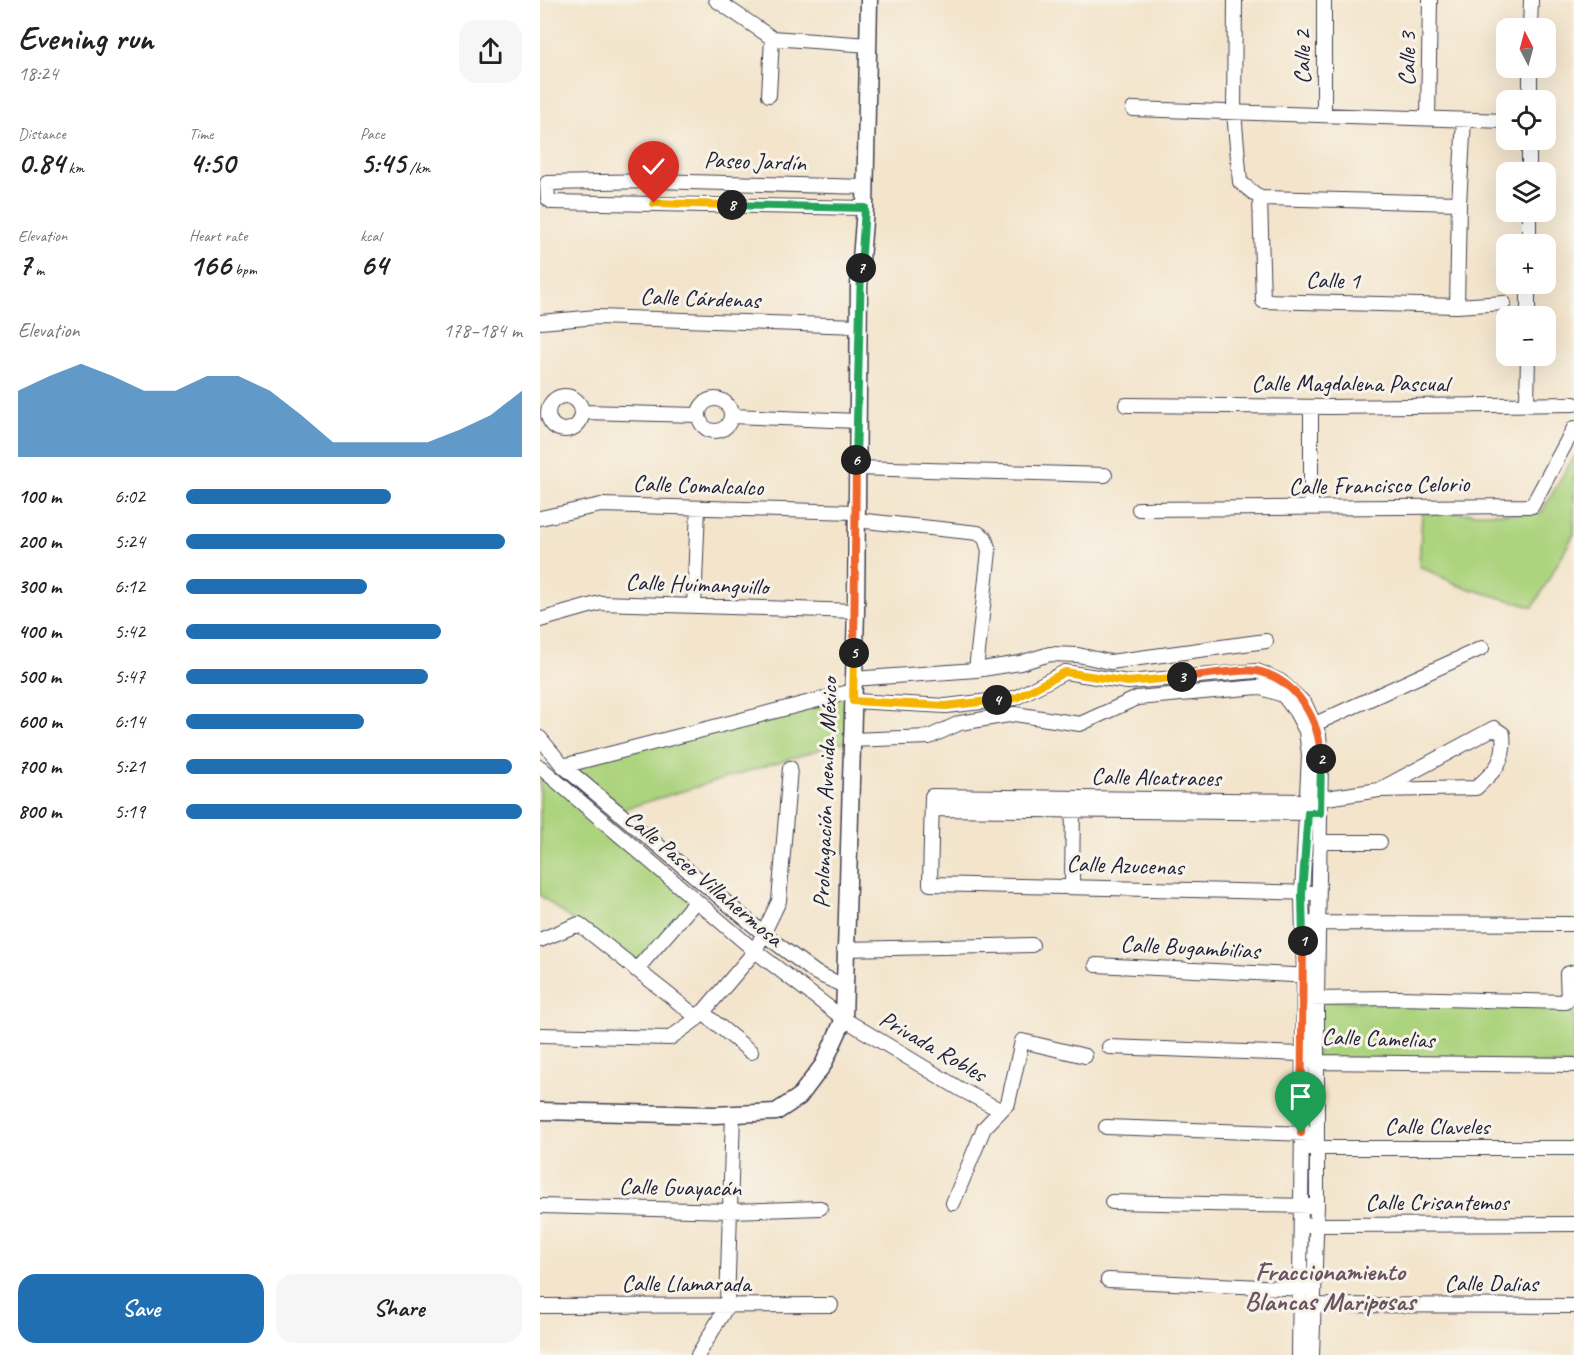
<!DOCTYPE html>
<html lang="en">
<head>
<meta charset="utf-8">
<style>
	body { margin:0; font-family:Caveat,sans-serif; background:#f6f6f6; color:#222; height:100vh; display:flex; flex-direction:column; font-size:22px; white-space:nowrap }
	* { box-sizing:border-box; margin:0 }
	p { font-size:20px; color:#767676 }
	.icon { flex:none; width:33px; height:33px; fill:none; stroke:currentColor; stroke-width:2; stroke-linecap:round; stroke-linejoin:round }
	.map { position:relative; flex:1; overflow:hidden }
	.sheet { display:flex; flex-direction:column; background:#fff; width:540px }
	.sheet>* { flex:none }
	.needle { width:39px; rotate:354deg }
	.fabs { position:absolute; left:956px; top:18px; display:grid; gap:12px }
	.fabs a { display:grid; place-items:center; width:60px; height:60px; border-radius:12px; background:#fff; box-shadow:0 6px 24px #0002; font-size:30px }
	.pin { position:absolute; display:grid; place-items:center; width:51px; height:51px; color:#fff; margin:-62px -26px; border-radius:50% 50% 50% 0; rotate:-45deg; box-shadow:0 0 6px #0007 }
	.pin .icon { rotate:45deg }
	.km { position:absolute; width:30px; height:30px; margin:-15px; border-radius:50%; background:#222; color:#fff; font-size:16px; line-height:30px; text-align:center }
	.round { display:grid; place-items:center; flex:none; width:63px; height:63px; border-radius:18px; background:#f6f6f6 }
	.headline { display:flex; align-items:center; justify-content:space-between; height:102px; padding:0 18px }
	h1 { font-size:33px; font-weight:600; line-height:45px }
	.metrics { display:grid; grid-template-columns:repeat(3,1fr); gap:9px; height:102px; padding:6px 18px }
	.metrics div { display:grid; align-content:center }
	.metrics b { font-size:30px; font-weight:600 }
	.metrics small { font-size:16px; font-weight:400 }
	.metrics p { font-size:16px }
	.chart { height:168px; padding:12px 18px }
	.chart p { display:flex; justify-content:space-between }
	.chart svg { width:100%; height:108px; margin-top:6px; fill:#1f6fb2; opacity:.7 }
	.cta { display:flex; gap:12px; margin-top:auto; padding:12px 18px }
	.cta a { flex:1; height:69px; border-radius:18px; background:#1f6fb2; color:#fff; font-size:24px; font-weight:600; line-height:69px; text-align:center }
	.cta a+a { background:#f6f6f6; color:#222 }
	ul { padding:0 18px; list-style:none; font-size:20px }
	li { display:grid; grid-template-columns:96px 72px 1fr; align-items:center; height:45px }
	li i { height:15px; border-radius:8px; background:#1f6fb2 }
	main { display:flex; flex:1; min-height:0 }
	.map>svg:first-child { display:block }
</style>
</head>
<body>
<main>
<section class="sheet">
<div class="headline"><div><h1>Evening run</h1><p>18:24</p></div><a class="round"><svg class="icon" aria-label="share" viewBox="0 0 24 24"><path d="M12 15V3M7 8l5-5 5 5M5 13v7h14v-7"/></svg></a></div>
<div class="metrics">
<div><p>Distance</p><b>0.84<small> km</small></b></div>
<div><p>Time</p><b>4:50</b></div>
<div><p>Pace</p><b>5:45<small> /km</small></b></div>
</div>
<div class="metrics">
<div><p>Elevation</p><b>7<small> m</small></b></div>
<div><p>Heart rate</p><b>166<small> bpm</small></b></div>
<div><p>kcal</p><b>64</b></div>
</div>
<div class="chart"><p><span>Elevation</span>178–184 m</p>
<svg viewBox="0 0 160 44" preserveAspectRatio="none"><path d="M0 44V17L10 11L20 6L30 11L40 17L50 17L60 11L70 11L80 17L90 27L100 38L110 38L120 38L130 38L140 33L150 27L160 17V44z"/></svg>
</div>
<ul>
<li><b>100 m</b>6:02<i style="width:61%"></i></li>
<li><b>200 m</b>5:24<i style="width:95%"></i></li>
<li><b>300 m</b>6:12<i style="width:54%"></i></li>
<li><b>400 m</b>5:42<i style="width:76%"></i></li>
<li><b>500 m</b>5:47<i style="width:72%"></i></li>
<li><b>600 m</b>6:14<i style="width:53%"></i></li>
<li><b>700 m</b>5:21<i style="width:97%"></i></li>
<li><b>800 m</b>5:19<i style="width:100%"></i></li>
</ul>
<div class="cta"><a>Save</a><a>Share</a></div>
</section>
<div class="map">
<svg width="1034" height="1355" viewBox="0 0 1034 1355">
	<rect width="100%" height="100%" fill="#f7f3e8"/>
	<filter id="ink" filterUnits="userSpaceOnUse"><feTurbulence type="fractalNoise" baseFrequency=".0167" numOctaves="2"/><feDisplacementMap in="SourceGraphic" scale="12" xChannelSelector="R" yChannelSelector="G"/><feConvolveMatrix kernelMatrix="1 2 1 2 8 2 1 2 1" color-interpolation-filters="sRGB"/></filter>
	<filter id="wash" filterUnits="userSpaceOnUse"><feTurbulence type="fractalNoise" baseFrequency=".008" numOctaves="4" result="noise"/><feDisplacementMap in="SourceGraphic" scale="24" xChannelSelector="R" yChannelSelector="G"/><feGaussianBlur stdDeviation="1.35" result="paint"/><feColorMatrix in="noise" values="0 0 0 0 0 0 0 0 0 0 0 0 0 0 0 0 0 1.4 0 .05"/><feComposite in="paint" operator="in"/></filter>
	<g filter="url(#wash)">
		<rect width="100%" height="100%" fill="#f3e4cb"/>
		<path fill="#acd37e" stroke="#677a5c" stroke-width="1.5" d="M 1034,456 L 1034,534 L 993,607 L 920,586 L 879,566 L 882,513 L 1001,513 Z
			M 313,691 L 311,740 L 77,811 L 23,766 Z
			M 9,777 L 156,901 L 96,970 L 0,895 L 0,779 Z
			M 777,1000 L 1034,1005 L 1034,1065 L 777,1062 Z"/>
	</g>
	<g filter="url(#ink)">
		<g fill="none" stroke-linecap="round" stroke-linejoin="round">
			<g stroke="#413f51" stroke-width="16">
				<path id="minor" d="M 176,0 L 232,38 L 329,45
					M 695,0 L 694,112 L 700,182 L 720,198 L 919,203
					M 990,28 L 991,0
					M 229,95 L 232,38
					M 990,100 L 990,68
					M 593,109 L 966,121
					M 784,115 L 784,0
					M 888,118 L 890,0
					M 989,172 L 989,140
					M 720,198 L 723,301 L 917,306 L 964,303
					M 325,208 L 12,202 L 8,199 L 7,183 L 114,181 L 325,187
					M 989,244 L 989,212
					M 917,306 L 919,203 L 924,120
					M 988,316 L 988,284
					M 0,322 L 57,317 L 318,326
					M8 413a17 17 0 1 1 34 0a17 17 0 1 1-34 0Z
					M159 415a16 16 0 1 1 32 0a16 16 0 1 1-32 0Z
					M 987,403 L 988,356
					M 586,405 L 789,407 L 1034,404
					M 771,407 L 771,508
					M 43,412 L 158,415
					M 191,416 L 318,421
					M 316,468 L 565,475
					M 599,509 L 992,506 L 1034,428
					M 0,518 L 61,505 L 316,512
					M 316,520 L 438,533 L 445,538 L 449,551 L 436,670
					M 154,606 L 158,508
					M 0,620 L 60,603 L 316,611
					M 313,679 L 436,670 L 480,663 L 510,654 L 538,655 L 570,662 L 726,641
					M 313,701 L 406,706 L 475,698 L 525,672 L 588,682 L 717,671 L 740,681 L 765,704 L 779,735 L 781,757 L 777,998 L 777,1205 L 772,1355
					M 775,724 L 942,648
					M 0,738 L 23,766 L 225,935 L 276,973 L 304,986
					M 311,740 L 389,737 L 420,723 L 475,714 L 540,724 L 597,698 L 718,687 L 743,695 L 756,712 L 766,731 L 769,755 L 762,894 L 764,976 L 759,1355
					M 23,766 L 313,691
					M 0,767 L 215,951 L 304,1019 L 420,1089 L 460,1110
					M 392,809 L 777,813
					M 779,842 L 840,842
					M 532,885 L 533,803
					M 779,893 L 390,884 L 392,796 L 767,801 L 839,790 L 936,788 C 955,771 966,761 963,734 L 954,728 L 839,790
					M 772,923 L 1031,924
					M 0,940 L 39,924 L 158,1018
					M 304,949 L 492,945
					M 556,965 L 772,976
					M 96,970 L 156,901
					M 767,999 L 859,998 L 1025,1002 L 1028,999 L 1027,974 L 1034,972
					M 162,1012 L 211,1052
					M 0,1035 L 130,1038 L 158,1018 L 215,951 L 239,901 L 250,768
					M 569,1047 L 761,1054 L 777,1062 L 1034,1065
					M 566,1127 L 769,1134
					M 769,1148 L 1034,1148
					M 572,1202 L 769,1206
					M 413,1203 L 444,1128 L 468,1103 L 482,1041 L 545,1056
					M 0,1206 L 190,1211 L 280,1208
					M 769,1225 L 1034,1224
					M 568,1280 L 767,1289
					M 765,1305 L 1034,1306
					M 0,1306 L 291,1305
					M 158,1355 L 187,1306 L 193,1114"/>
			</g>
			<g stroke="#413f51" stroke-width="19">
				<path id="major" d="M 0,1111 L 175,1115 L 236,1112 L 259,1097 L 283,1065 L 304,1019 L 316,611 L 319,285 L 325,208 L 329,0"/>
			</g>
			<use href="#minor" stroke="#fff" stroke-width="14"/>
			<use href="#major" stroke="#fff" stroke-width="16"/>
		</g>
	</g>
	<g fill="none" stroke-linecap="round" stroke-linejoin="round" filter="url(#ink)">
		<g stroke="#fff" stroke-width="12">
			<path id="split-1" d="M 761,1133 L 763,941"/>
		</g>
		<g stroke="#fff" stroke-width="12">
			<path id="split-2" d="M 763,941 L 762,894 L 768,813 L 780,813 L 781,759"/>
		</g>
		<g stroke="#fff" stroke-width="12">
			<path id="split-3" d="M 642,677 C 661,676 702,668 717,671 C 758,680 780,721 781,759"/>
		</g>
		<g stroke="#fff" stroke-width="12">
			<path id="split-4" d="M 457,700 L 476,698 L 525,672 L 588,682 L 642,677"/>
		</g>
		<g stroke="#fff" stroke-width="12">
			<path id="split-5" d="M 314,653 L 313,701 L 406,706 L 457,700"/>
		</g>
		<g stroke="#fff" stroke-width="12">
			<path id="split-6" d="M 314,653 L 316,460"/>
		</g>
		<g stroke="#fff" stroke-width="12">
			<path id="split-7" d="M 316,460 L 321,268"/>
		</g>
		<g stroke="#fff" stroke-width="12">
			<path id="split-8" d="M 192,205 L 325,208 L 321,268"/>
		</g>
		<g stroke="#fff" stroke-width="12">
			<path id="split-9" d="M 114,203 L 192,205"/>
		</g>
		<use href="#split-1" stroke="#f0652b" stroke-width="8"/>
		<use href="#split-2" stroke="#22a559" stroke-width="8"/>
		<use href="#split-3" stroke="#f0652b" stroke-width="8"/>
		<use href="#split-4" stroke="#f5b400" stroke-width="8"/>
		<use href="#split-5" stroke="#f5b400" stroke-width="8"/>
		<use href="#split-6" stroke="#f0652b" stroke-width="8"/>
		<use href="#split-7" stroke="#22a559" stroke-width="8"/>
		<use href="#split-8" stroke="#22a559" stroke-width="8"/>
		<use href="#split-9" stroke="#f5b400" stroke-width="8"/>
	</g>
	<g text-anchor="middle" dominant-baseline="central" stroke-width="6" stroke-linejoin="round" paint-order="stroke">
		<g font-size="24" fill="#22223b" stroke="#f7f3e8">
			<text transform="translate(762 57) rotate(-90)">Calle 2</text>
			<text transform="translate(867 59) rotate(-89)">Calle 3</text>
			<text transform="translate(215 161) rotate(2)">Paseo Jardín</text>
			<text transform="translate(793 280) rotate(1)">Calle 1</text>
			<text transform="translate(160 298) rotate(2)">Calle Cárdenas</text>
			<text x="810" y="383">Calle Magdalena Pascual</text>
			<text transform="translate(158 485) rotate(2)">Calle Comalcalco</text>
			<text transform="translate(839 485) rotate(-1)">Calle Francisco Celorio</text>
			<text transform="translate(157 584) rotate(2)">Calle Huimanguillo</text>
			<text transform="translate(616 777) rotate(1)">Calle Alcatraces</text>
			<text transform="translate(285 793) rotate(-88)">Prolongación Avenida México</text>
			<text transform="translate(585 865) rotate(2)">Calle Azucenas</text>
			<text transform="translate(164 878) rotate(40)">Calle Paseo Villahermosa</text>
			<text transform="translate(650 947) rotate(3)">Calle Bugambilias</text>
			<text transform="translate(838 1038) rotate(2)">Calle Camelias</text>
			<text transform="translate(393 1046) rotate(30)">Privada Robles</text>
			<text x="897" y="1126">Calle Claveles</text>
			<text transform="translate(140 1187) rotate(1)">Calle Guayacán</text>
			<text x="897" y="1202">Calle Crisantemos</text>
			<text x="146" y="1283">Calle Llamarada</text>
			<text x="951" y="1283">Calle Dalias</text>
		</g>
		<g font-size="26" font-weight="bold" fill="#6a5463" stroke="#f7f3e8">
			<text x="790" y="1271">Fraccionamiento<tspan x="790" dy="30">Blancas Mariposas</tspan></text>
		</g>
	</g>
</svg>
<div class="fabs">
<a><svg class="needle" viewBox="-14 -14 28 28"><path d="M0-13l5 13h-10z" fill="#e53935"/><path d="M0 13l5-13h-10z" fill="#767676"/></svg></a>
<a><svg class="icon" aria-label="locate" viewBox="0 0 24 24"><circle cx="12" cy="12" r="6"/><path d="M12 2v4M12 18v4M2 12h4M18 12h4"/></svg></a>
<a><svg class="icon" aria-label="layers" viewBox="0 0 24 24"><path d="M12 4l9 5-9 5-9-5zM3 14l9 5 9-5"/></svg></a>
<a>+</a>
<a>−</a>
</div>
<div class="pin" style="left:761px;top:1133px;background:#1e9e55"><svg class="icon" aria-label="arrive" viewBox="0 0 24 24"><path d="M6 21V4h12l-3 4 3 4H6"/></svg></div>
<div class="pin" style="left:114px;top:203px;background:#d93025"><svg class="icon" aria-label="check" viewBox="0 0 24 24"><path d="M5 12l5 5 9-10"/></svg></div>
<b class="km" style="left:763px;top:941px">1</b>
<b class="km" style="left:781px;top:759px">2</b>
<b class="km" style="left:642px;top:677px">3</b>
<b class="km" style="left:457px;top:700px">4</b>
<b class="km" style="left:314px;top:653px">5</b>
<b class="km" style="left:316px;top:460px">6</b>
<b class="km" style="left:321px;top:268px">7</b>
<b class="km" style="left:192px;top:205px">8</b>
</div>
</main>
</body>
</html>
